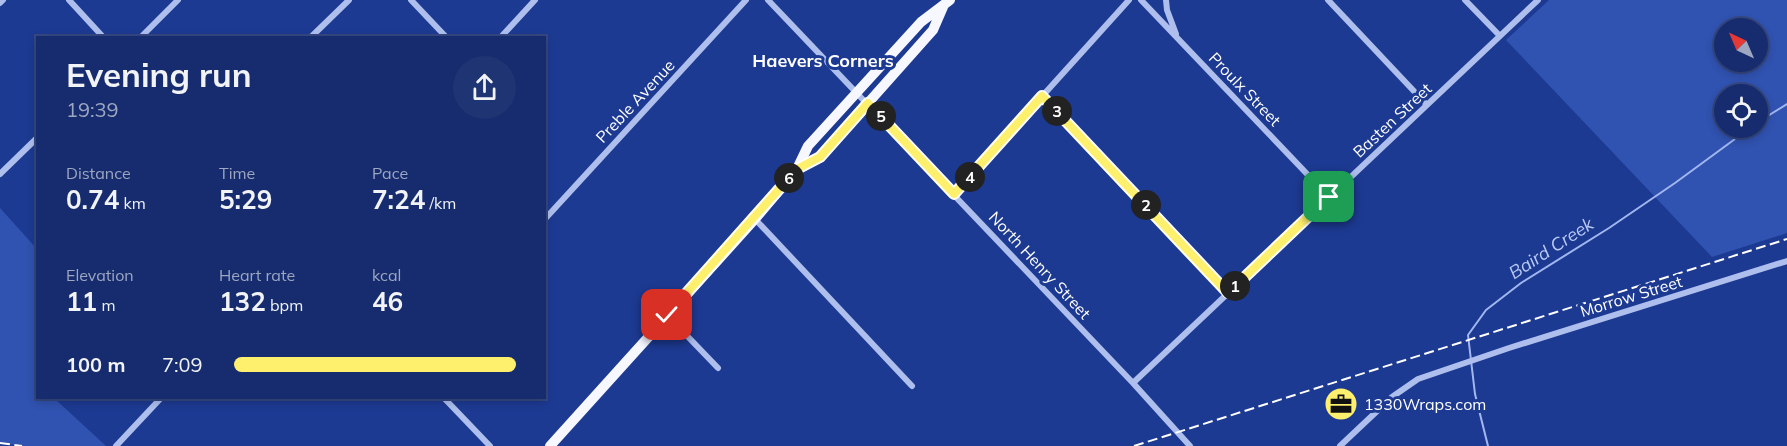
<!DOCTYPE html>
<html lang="en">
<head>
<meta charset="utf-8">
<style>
	body { margin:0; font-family:Mulish,sans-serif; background:#1f3473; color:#f1f3f6; height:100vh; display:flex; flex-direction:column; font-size:22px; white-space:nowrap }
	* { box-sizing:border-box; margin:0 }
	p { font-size:20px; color:#9ea7c2 }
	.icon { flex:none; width:33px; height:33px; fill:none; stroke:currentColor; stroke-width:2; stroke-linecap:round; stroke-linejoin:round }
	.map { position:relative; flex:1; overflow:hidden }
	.sheet { position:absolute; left:36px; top:36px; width:510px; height:363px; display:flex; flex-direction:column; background:#162c6e; border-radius:0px; box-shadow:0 3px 9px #0003,0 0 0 2px #354881 }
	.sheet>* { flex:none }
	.needle { width:39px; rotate:316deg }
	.buttons { position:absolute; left:1714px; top:18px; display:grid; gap:12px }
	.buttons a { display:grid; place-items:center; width:54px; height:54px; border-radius:50%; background:#162c6e; box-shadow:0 3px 9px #0003,0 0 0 2px #354881; font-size:30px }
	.pin { position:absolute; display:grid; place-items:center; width:51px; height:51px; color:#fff; margin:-26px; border-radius:12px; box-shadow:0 3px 9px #0006 }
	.km { position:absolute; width:30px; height:30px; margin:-15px; border-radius:50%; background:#222; color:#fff; font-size:16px; line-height:30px; text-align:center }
	.round { display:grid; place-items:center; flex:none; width:63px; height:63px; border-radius:32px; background:#1f3473 }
	.head { display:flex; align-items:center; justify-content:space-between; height:102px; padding:0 30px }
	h1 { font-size:33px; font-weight:700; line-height:45px }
	.figures { display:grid; grid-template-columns:repeat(3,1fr); gap:9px; height:102px; padding:6px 30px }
	.figures div { display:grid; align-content:center }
	.figures b { font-size:26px; font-weight:700 }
	.figures small { font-size:16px; font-weight:400 }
	.figures p { font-size:16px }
	ul { padding:0 30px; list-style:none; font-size:20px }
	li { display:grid; grid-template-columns:96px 72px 1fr; align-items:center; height:45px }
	li i { height:15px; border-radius:8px; background:#feef6d }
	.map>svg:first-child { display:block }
</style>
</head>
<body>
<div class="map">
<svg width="1787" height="446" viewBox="0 0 1787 446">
	<rect width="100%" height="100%" fill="#1d3a92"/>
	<path fill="#3052b0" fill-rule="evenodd" d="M 1549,0 L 1787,0 L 1787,233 L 1712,257 L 1506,40 ZM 1725,28 L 1758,28 L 1758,62 L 1725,62 ZM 1758,94 L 1758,128 L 1725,128 L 1725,94 Z
		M 0,208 L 37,249 L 38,398 L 54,398 L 106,446 L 22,446 L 0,443 Z"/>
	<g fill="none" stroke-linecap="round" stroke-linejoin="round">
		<path stroke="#a2b7f0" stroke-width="2" d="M 1758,122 L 1787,104
			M 1488,446 L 1475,394 L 1468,335 L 1486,310 L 1521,283 L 1609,228 L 1675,183 L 1750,128"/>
		<path stroke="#aebfee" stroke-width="6" d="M 69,0 L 104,38
			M 411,0 L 447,38
			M 768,0 L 1133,383 L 1190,446
			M 1141,0 L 1329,197
			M 1166,0 L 1167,10 L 1176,34
			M 1328,0 L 1427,105
			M 1465,0 L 1500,36
			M 0,3 L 3,0
			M 140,38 L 178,0
			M 310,38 L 349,0
			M 500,38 L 535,0
			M 1043,96 L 1228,293
			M 0,174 L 38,137
			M 954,194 L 1129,0
			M 755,219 L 912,386
			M 544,220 L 746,0
			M 667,315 L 718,368
			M 1133,383 L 1538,0
			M 444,398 L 490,446
			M 116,446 L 161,398
			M 1340,446 L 1392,397 L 1418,379 L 1509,348 L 1787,261"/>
		<path stroke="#f6f7ff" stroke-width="10" d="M 797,169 L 820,157 L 933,30 L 943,7
			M 550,446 L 755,219 L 797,169 L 808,146 L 921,22 L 950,0"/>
		<path stroke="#fff" stroke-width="2" stroke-dasharray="10 4.5" stroke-linecap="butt" d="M 0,443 L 22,446
			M 1134,446 L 1787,239"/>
	</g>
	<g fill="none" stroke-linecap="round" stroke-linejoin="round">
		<g stroke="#fff" stroke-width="12">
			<path id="route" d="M 667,315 L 797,169 L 820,157 L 868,103 L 954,194 L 1042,96 L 1228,293 L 1329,197"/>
		</g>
		<use href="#route" stroke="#feef6d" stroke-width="8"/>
	</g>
	<defs>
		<g id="office-disc" transform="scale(1.725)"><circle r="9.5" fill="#feef6d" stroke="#1d3a92"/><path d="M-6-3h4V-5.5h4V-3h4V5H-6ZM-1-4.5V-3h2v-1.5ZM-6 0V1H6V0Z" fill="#111"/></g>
	</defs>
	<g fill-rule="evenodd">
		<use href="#office-disc" x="1341" y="404"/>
	</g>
	<g text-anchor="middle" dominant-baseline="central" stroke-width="6" stroke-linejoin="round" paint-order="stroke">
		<g font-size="16" fill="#fff" stroke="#1d3a92">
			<text transform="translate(1245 89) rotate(46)">Proulx Street</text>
			<text transform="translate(635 101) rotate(-47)">Preble Avenue</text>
			<text transform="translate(1392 120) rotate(-43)">Basten Street</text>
			<text transform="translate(1040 265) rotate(47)">North Henry Street</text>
			<text transform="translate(1631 296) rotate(-17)">Morrow Street</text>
		</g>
		<g font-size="16" fill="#fff" stroke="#1d3a92" text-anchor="start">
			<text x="1364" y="404">1330Wraps.com</text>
		</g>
		<g font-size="18" font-weight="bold" fill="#fff" stroke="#1d3a92">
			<text x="823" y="60">Haevers Corners</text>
		</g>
		<g font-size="18" font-style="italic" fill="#bacaf5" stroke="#1d3a92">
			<text transform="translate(1551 248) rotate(-33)">Baird Creek</text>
		</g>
	</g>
</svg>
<div class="buttons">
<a><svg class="needle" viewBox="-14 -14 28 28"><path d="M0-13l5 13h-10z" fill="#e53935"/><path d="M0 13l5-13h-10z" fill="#9ea7c2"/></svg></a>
<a><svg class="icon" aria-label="locate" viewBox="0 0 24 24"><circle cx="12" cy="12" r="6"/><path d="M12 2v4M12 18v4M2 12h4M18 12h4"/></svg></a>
</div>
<div class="pin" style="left:1329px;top:197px;background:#1e9e55"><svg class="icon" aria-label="arrive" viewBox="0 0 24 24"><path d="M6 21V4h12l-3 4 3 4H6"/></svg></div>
<div class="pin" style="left:667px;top:315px;background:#d93025"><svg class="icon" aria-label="check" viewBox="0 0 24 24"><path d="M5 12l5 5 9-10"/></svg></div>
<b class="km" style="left:1235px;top:286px">1</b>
<b class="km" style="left:1146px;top:205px">2</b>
<b class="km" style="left:1057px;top:111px">3</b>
<b class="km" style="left:970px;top:177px">4</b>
<b class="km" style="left:881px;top:116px">5</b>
<b class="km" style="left:789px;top:178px">6</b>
<section class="sheet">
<div class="head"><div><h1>Evening run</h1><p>19:39</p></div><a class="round"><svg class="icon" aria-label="share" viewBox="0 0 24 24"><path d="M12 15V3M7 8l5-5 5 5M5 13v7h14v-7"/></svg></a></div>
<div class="figures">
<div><p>Distance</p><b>0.74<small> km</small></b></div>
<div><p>Time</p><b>5:29</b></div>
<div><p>Pace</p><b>7:24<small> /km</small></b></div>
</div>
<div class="figures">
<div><p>Elevation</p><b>11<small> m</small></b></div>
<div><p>Heart rate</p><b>132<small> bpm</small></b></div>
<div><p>kcal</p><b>46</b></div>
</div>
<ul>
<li><b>100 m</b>7:09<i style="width:100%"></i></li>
</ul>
</section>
</div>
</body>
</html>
